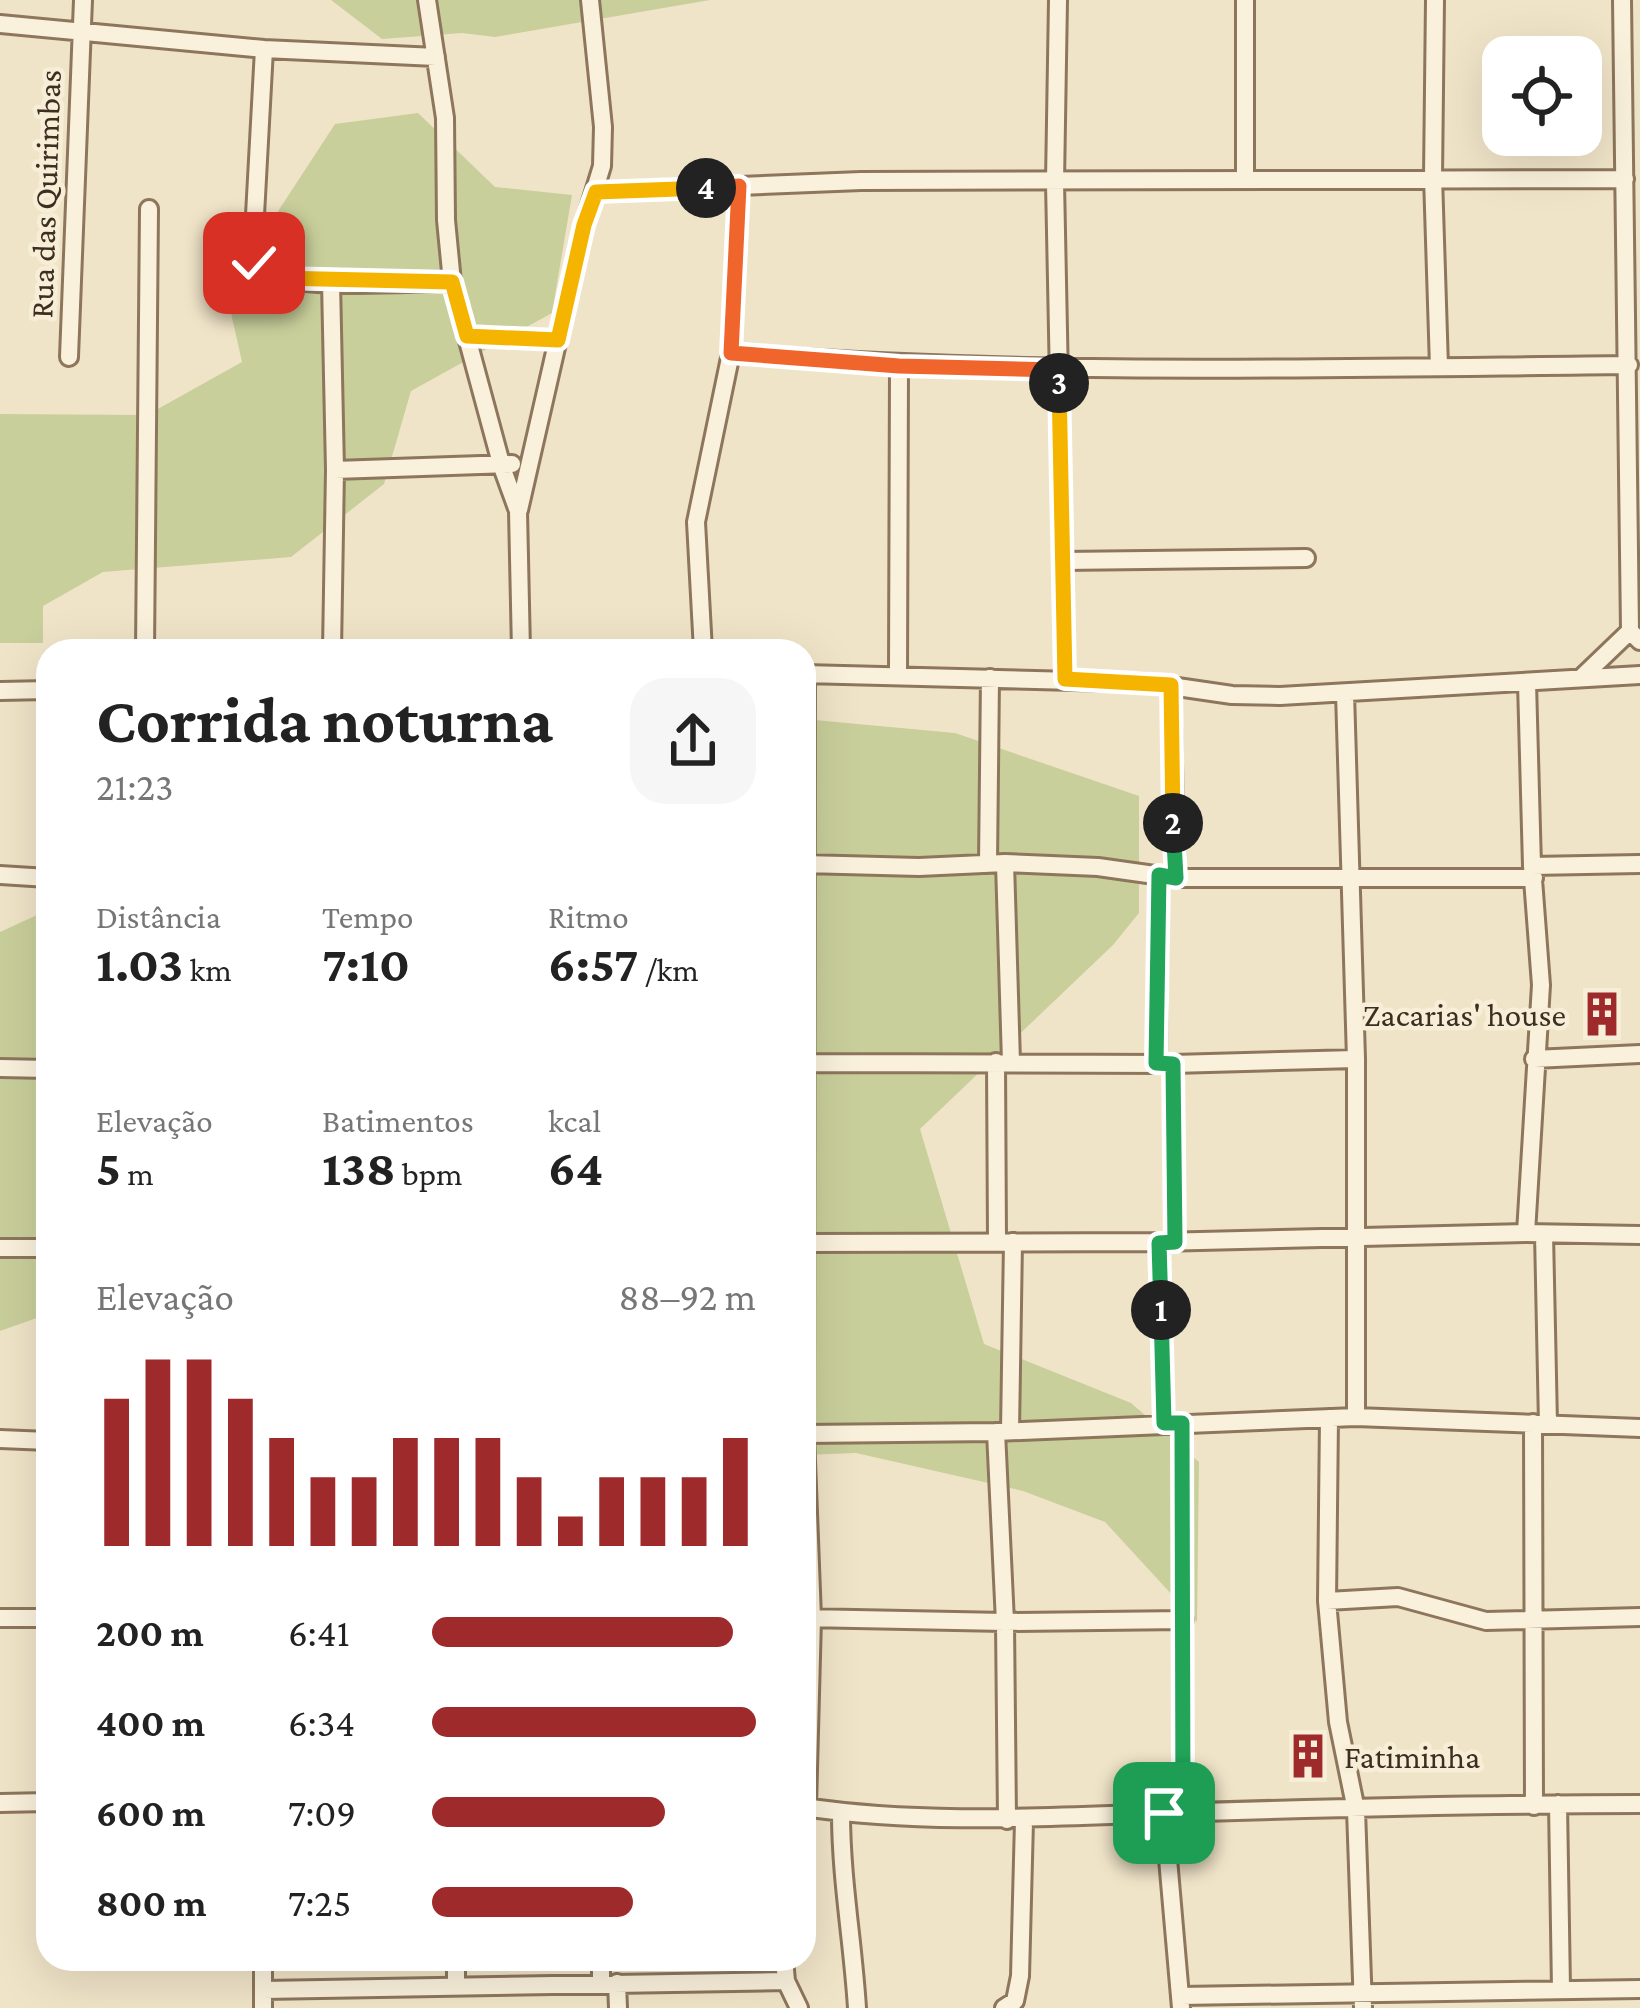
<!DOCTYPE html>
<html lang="pt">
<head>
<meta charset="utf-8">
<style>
	body { margin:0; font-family:"Crimson Pro",serif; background:#f6f6f6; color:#222; height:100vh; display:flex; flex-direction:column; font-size:45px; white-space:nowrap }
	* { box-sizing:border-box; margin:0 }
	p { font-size:39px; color:#767676 }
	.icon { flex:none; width:66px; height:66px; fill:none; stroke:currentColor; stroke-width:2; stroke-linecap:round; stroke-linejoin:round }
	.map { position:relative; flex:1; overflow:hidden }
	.panel { position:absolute; left:36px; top:639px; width:780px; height:1332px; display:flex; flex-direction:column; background:#fff; border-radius:36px; box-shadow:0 12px 48px #0002 }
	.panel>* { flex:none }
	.controls { position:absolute; left:1482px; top:36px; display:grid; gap:24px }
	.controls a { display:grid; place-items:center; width:120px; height:120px; border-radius:24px; background:#fff; box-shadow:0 12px 48px #0002; font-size:60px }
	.pin { position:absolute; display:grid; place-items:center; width:102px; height:102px; color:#fff; margin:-51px; border-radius:24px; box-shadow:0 6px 18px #0006 }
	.km { position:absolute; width:60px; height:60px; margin:-30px; border-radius:50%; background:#222; color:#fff; font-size:33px; line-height:60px; text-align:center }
	.round { display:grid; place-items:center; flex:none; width:126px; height:126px; border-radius:36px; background:#f6f6f6 }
	.summary { display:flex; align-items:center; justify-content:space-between; height:204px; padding:0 60px }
	h1 { font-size:66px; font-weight:700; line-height:90px }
	.stats { display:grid; grid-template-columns:repeat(3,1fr); gap:18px; height:204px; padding:12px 60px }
	.stats div { display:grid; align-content:center }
	.stats b { font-size:51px; font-weight:700 }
	.stats small { font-size:33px; font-weight:400 }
	.stats p { font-size:33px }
	.chart { height:336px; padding:24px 60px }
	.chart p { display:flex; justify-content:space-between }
	.chart svg { width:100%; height:216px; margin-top:12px; stroke:#9e2a2b; stroke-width:6 }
	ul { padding:0 60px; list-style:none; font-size:39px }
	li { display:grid; grid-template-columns:192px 144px 1fr; align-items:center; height:90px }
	li i { height:30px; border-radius:15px; background:#9e2a2b }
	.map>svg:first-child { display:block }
</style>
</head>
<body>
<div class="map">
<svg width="1640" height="2008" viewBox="0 0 1640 2008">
	<rect width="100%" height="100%" fill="#f0e4c8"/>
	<path fill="#c9cf9b" d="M 331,0 L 710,0 L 495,37 L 462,33 L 382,39 Z
		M 418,113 L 495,187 L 572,195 L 552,313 L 411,391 L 384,484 L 291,557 L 103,572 L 43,606 L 43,643 L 0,643 L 0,414 L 147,415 L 242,362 L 226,291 L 335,124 Z
		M 804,719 L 955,733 L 1139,796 L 1139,913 L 1113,945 L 920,1129 L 984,1344 L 1131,1403 L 1199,1462 L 1197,1622 L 1105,1522 L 1023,1491 L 856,1453 L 804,1455 Z
		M 48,910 L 48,1314 L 0,1331 L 0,932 Z"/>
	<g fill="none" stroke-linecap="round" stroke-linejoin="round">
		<g stroke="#8d765c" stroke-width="22">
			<path id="street" d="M 427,0 L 445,118 L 446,220 L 452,282 L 502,467 L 518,511 L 521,651
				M 1058,0 L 1055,182 L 1065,679
				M 1245,0 L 1245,179
				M 1435,0 L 1433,177 L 1439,367
				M 1622,0 L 1630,631 L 1640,641
				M 0,24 L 264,49 L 436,57
				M 264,49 L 253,252 L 259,271 C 300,291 404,282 452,282
				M 596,192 L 861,181 L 1625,179
				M 331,282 L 335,470 L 332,651
				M 467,336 L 558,340
				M 731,353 C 1031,376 1328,368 1629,365
				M 69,357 L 83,0
				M 335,470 L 512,464
				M 519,510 L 584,225 L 602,166 L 603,127 L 590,0
				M 1062,561 L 1306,558
				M 145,651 L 149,209
				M 703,651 L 696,522 L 731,353 L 739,186
				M 804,674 L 1150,683 L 1232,695 L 1280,696 L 1640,675
				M 806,674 L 805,1434 L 812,1618 L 807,1807
				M 898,676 L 899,366
				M 1581,678 L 1630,631
				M 1171,685 L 1176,878
				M 0,691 L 48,690
				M 1345,693 L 1356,1059 L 1356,1417
				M 1005,863 L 1011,1062
				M 804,864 L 919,867 L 1005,863 L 1098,867 L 1176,878 L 1534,878
				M 988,864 L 990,678
				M 1532,866 L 1640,864
				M 0,875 L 48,878
				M 1534,1059 L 1640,1054
				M 996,1062 L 997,1241
				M 804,1063 L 1173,1064 L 1356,1059
				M 1157,1063 L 1159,875
				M 1173,1064 L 1175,1242
				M 0,1068 L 48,1069
				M 1526,1233 L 1541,985 L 1532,866 L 1527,683
				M 1544,1234 L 1548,1424
				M 1159,1242 L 1164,1423
				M 804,1243 L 1159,1242 L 1526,1233 L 1640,1235
				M 0,1248 L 48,1248
				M 1329,1418 L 1327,1601 L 1338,1722 L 1356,1810 L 1363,2008
				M 1182,1423 L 1183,1813
				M 1533,1423 L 1534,1806
				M 1010,1431 L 1013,1242
				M 996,1432 L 1005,1622 L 1007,1820
				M 804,1434 L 996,1432 L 1356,1417 L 1640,1428
				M 0,1439 L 48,1441
				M 1327,1601 L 1398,1597 L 1486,1621 L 1640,1617
				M 0,1618 L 48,1618
				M 805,1618 L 1005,1622 L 1184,1620
				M 0,1803 L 48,1802
				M 1558,1804 L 1561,1989
				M 804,1807 C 925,1825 1045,1817 1167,1813 C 1324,1808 1483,1804 1640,1804
				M 841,1813 C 841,1879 853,1943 857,2008
				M 1164,1813 L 1181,2008
				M 601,1959 L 601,1983
				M 784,1959 L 786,1981 L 799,2008
				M 617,1983 L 618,2008
				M 456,1984 L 456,1959
				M 263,1990 L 786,1981
				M 1180,1996 L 1640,1989
				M 263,2008 L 263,1959
				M 1004,2008 L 1015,2001 L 1020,1976 L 1024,1821"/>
		</g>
		<use href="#street" stroke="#faf1dc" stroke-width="16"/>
	</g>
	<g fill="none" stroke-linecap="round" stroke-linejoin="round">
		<g stroke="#fff" stroke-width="24">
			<path id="split-1" d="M 1161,1310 L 1164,1423 L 1182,1423 L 1183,1813 L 1164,1813"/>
		</g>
		<g stroke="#fff" stroke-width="24">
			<path id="split-2" d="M 1161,1310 L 1159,1243 L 1175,1242 L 1173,1064 L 1156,1063 L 1159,875 L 1176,878 L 1173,823"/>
		</g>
		<g stroke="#fff" stroke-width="24">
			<path id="split-3" d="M 1059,383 L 1065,679 L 1171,685 L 1173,823"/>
		</g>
		<g stroke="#fff" stroke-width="24">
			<path id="split-4" d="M 706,188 L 739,186 L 731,353 L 899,366 L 1058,370 L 1059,383"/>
		</g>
		<g stroke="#fff" stroke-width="24">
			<path id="split-5" d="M 254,263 L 259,271 L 278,278 L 452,282 L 467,336 L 558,340 L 584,225 L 596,192 L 706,188"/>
		</g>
		<use href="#split-1" stroke="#22a559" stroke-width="15"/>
		<use href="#split-2" stroke="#22a559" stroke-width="15"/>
		<use href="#split-3" stroke="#f5b400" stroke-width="15"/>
		<use href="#split-4" stroke="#f0652b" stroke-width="15"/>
		<use href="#split-5" stroke="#f5b400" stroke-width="15"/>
	</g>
	<defs>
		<g id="building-bare" transform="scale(3.6)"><path d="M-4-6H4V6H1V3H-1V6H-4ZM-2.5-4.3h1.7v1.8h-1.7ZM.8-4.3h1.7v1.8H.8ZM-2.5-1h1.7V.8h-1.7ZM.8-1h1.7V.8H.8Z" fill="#9e2a2b" stroke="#f7eed8" stroke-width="2.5" paint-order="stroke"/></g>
	</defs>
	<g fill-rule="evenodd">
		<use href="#building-bare" x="1602" y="1014"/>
		<use href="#building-bare" x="1308" y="1756"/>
	</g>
	<g text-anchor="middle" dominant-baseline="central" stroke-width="9" stroke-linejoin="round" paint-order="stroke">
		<g font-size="33" fill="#3d2e20" stroke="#f7eed8">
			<text transform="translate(45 194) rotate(-88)">Rua das Quirimbas</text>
		</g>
		<g font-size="33" fill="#3d2e20" stroke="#f7eed8" text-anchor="end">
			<text x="1566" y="1014">Zacarias' house</text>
			<text x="1344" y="1756" text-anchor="start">Fatiminha</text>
		</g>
	</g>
</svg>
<div class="controls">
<a><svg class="icon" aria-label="locate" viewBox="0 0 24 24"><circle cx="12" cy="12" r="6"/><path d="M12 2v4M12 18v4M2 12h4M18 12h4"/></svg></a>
</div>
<div class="pin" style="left:1164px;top:1813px;background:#1e9e55"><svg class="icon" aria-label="arrive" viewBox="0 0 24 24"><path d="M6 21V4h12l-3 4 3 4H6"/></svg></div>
<div class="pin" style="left:254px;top:263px;background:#d93025"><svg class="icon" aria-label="check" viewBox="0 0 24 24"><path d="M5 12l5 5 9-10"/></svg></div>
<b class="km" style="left:1161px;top:1310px">1</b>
<b class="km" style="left:1173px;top:823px">2</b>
<b class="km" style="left:1059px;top:383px">3</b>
<b class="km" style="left:706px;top:188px">4</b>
<section class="panel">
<div class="summary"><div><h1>Corrida noturna</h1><p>21:23</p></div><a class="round"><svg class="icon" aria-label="share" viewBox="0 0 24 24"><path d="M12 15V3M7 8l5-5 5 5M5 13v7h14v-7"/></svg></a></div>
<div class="stats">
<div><p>Distância</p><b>1.03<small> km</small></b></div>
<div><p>Tempo</p><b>7:10</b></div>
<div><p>Ritmo</p><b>6:57<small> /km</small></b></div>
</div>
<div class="stats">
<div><p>Elevação</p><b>5<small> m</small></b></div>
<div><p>Batimentos</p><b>138<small> bpm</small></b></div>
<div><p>kcal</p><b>64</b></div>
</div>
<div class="chart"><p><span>Elevação</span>88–92 m</p>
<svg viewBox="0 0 160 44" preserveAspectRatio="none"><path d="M5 44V14M15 44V6M25 44V6M35 44V14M45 44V22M55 44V30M65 44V30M75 44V22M85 44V22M95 44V22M105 44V30M115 44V38M125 44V30M135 44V30M145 44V30M155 44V22"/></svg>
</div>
<ul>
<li><b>200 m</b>6:41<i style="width:93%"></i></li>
<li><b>400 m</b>6:34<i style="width:100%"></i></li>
<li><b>600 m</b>7:09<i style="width:72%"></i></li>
<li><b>800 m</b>7:25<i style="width:62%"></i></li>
</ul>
</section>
</div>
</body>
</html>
